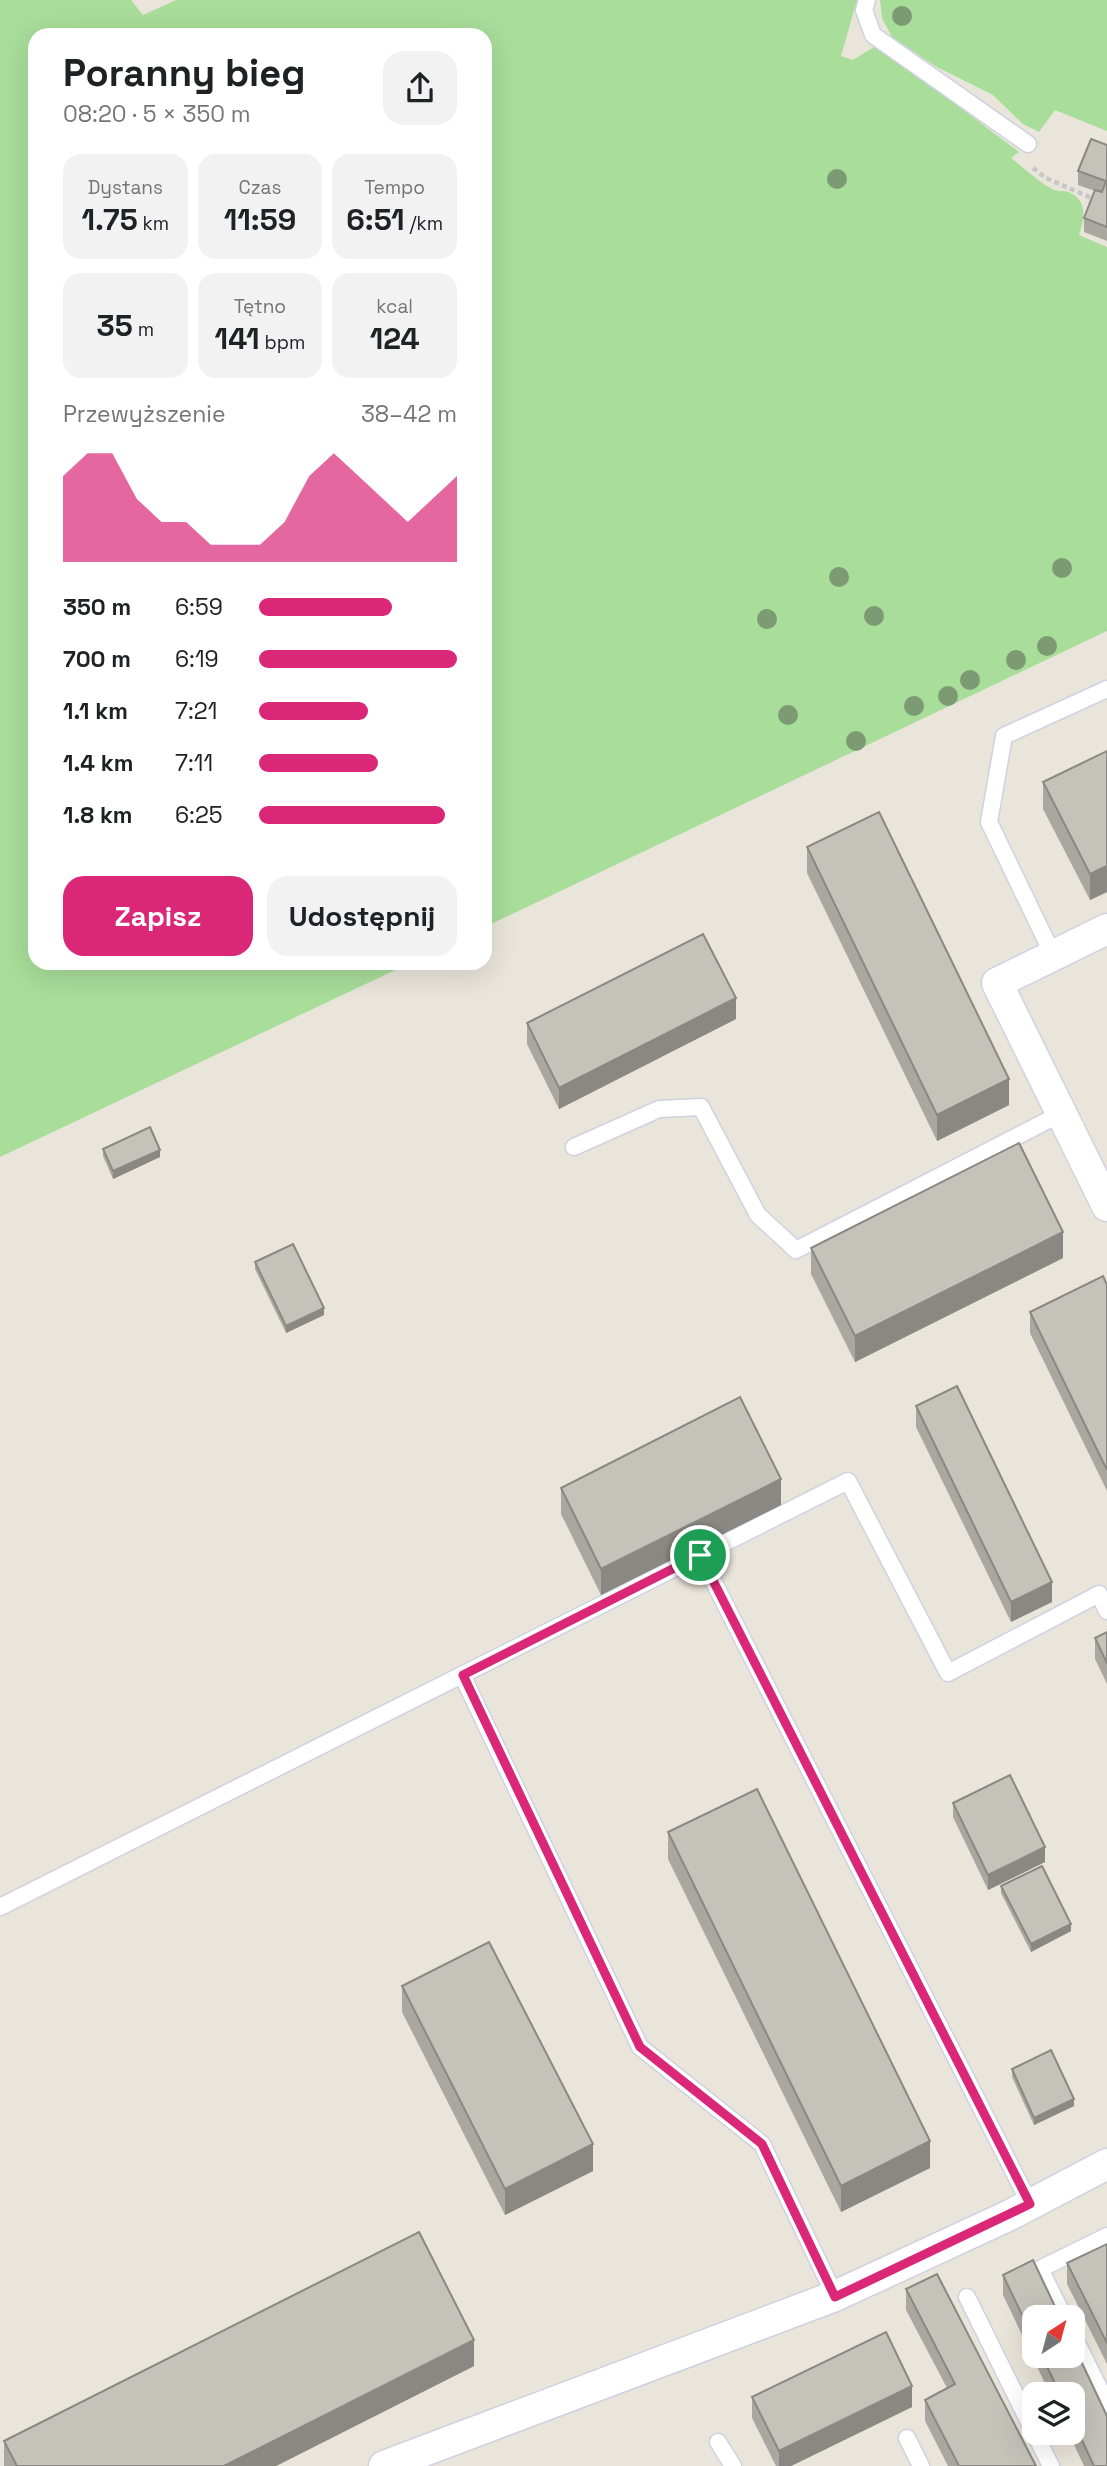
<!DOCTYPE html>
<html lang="pl">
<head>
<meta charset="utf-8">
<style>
	body { margin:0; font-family:"Space Grotesk",sans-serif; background:#f2f2f2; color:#202124; height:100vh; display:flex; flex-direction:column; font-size:26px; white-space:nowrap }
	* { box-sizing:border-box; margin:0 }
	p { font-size:23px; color:#757577 }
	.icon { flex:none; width:38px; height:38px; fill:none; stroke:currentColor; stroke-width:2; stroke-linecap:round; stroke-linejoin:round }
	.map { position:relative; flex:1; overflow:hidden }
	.side { position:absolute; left:28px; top:28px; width:464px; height:942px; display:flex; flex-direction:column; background:#fff; border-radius:21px; box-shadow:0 7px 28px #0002 }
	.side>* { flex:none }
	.needle { width:46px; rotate:36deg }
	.controls { position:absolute; left:1022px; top:2305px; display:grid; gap:14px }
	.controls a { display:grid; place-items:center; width:63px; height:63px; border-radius:14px; background:#fff; box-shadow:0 7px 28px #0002; font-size:35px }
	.pin { position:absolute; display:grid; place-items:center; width:60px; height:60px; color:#fff; margin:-30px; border:4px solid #fff; border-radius:50%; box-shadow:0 2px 7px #0007 }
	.round { display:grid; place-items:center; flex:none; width:74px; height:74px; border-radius:21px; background:#f2f2f2 }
	.summary { display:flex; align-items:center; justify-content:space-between; height:119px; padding:0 35px }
	h1 { font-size:38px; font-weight:700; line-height:52px }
	.metrics { display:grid; grid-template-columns:repeat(3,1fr); gap:10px; height:119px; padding:7px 35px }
	.metrics div { display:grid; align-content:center; border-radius:18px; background:#f2f2f2; text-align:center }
	.metrics b { font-size:30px; font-weight:700 }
	.metrics small { font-size:19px; font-weight:400 }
	.metrics p { font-size:19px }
	.chart { height:196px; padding:14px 35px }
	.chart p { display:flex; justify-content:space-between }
	.chart svg { width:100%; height:126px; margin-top:7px; fill:#db2777; opacity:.7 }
	.primary-button { display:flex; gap:14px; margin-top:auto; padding:14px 35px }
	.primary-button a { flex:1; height:80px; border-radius:21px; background:#db2777; color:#fff; font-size:28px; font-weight:700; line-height:80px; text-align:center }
	.primary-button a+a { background:#f2f2f2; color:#202124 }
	ul { padding:0 35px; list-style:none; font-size:23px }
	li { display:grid; grid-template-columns:112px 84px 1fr; align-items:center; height:52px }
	li i { height:18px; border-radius:9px; background:#db2777 }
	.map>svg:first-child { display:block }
</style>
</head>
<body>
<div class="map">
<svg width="1107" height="2466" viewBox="0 0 1107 2466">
	<rect width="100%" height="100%" fill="#eae5da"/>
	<path fill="#a8dd9a" d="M 0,0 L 131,0 L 143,15 L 176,0 L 857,0 L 841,56 L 853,60 L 874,47 L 917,75 L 1019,152 L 1011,158 C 1024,168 1038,181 1052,189 C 1057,192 1063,190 1068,192 C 1089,200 1084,220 1079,235 L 1107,247 L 1107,631 L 485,927 L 485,35 L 35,35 L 35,962 L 410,963 L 0,1157 Z
		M 880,0 L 1107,0 L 1107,131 L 1055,110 L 1039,132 L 1023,124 L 993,95 L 935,66 L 892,37 L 882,18 Z"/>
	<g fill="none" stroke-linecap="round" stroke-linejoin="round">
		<g stroke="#d0d1e0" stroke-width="19">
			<path id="service" d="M 867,0 L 864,10 L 873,35 L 1028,144
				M 1053,955 L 989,822 L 1004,736 L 1107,689
				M 574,1147 L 659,1109 L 701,1107 L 758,1215 L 796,1250 L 1062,1113
				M 700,1555 L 1030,2204
				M 462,1675 L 640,2047 L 762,2144 L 835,2296
				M 0,1907 L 848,1481 L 948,1673 L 1099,1594 L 1107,1611
				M 967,2297 L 1034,2432
				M 1064,2317 L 1040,2269 L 1107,2236
				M 1073,2335 L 1107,2404
				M 1034,2432 L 1051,2466
				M 907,2438 L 921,2466
				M 718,2442 L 733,2466"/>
		</g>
		<g stroke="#d0d1e0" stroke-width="33">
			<path id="minor" d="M 1107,929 L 997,983 L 1107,1206
				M 384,2466 L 835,2296 L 1010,2215 L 1107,2164"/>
		</g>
		<path stroke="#c7c7c7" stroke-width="4.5" stroke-dasharray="5 3.5" stroke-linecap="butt" d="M 1033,168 L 1046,178 L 1096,200"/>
		<use href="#service" stroke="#fff" stroke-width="16"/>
		<use href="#minor" stroke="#fff" stroke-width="30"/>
	</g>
	<g fill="#7c9b73">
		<circle cx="902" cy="16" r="10"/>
		<circle cx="837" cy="179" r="10"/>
		<circle cx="1062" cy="568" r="10"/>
		<circle cx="839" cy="577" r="10"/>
		<circle cx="874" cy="616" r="10"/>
		<circle cx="767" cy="619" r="10"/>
		<circle cx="1047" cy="646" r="10"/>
		<circle cx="1016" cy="660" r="10"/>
		<circle cx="970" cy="680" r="10"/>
		<circle cx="948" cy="696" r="10"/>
		<circle cx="914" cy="706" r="10"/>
		<circle cx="788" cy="715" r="10"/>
		<circle cx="856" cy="741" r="10"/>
	</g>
	<path fill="#a9a7a0" d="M 1107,145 L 1107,241 L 1084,232 L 1084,218 L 1095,191 L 1078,185 L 1078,171 Z
		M 1107,751 L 1107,892 L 1090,900 L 1043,809 L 1043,782 Z
		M 807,847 L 1009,1105 L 937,1141 L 807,873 Z
		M 736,1019 L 559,1109 L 527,1044 L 527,1023 Z
		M 103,1149 L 160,1157 L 113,1179 L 103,1156 Z
		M 811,1248 L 1063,1258 L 855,1362 L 811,1274 Z
		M 255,1262 L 324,1315 L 286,1333 L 255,1269 Z
		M 1107,1285 L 1107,1491 L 1030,1333 L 1030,1312 Z
		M 916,1406 L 1052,1602 L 1011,1622 L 916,1427 Z
		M 561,1488 L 781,1505 L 601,1595 L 561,1514 Z
		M 1107,1632 L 1107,1684 L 1095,1659 L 1095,1638 Z
		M 953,1803 L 1045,1862 L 988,1890 L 953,1817 Z
		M 668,1832 L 930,2168 L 841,2212 L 668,1859 Z
		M 1001,1886 L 1071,1931 L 1031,1952 L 1001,1893 Z
		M 402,1986 L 593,2171 L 505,2215 L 402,2012 Z
		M 1012,2069 L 1074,2106 L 1034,2125 L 1012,2077 Z
		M 1107,2244 L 1107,2364 L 1067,2284 L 1067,2263 Z
		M 1003,2275 L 1034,2317 L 1034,2356 L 1073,2356 L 1107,2466 L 1084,2466 L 1068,2432 L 1073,2432 L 1073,2394 L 1050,2394 L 1003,2295 Z
		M 906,2289 L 1036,2466 L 948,2466 L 925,2421 L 925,2400 L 947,2388 L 906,2310 Z
		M 474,2366 L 276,2466 L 4,2466 L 4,2441 Z
		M 752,2397 L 912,2407 L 791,2466 L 776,2466 L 752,2418 Z"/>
	<path fill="#8a8882" d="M 1107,866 L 1107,892 L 1090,900 L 1090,874 Z
		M 736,998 L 736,1019 L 559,1109 L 559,1088 Z
		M 1009,1079 L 1009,1105 L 937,1141 L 937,1115 Z
		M 160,1150 L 160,1157 L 113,1179 L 113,1171 Z
		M 1063,1232 L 1063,1258 L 855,1362 L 855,1336 Z
		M 324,1308 L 324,1315 L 286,1333 L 286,1326 Z
		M 781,1479 L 781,1505 L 601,1595 L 601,1569 Z
		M 1052,1582 L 1052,1602 L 1011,1622 L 1011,1602 Z
		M 1045,1847 L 1045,1862 L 988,1890 L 988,1875 Z
		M 1071,1924 L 1071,1931 L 1031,1952 L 1031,1944 Z
		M 1074,2099 L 1074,2106 L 1034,2125 L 1034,2118 Z
		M 930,2141 L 930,2168 L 841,2212 L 841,2186 Z
		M 593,2144 L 593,2171 L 505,2215 L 505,2189 Z
		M 474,2340 L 474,2366 L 276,2466 L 224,2466 Z
		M 912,2386 L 912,2407 L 791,2466 L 779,2466 L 779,2451 Z"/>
	<path fill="#c5c2ba" stroke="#8a8882" stroke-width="2" d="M 1091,139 L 1107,145 L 1107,227 L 1084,218 L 1095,190 L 1102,192 L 1106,181 L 1078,171 Z
		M 1107,751 L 1107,866 L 1090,874 L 1043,782 Z
		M 879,812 L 1009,1079 L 937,1115 L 807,847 Z
		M 703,934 L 736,998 L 559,1088 L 527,1023 Z
		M 150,1127 L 160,1150 L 113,1171 L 103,1149 Z
		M 1019,1143 L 1063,1232 L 855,1336 L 811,1248 Z
		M 293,1244 L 324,1308 L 286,1326 L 255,1262 Z
		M 1103,1276 L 1107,1285 L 1107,1470 L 1030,1312 Z
		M 957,1386 L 1052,1582 L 1011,1602 L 916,1406 Z
		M 740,1397 L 781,1479 L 601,1569 L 561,1488 Z
		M 1107,1632 L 1107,1663 L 1095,1638 Z
		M 1010,1775 L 1045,1847 L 988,1875 L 953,1803 Z
		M 757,1789 L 930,2141 L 841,2186 L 668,1832 Z
		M 1042,1866 L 1071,1924 L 1031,1944 L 1001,1886 Z
		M 489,1942 L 593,2144 L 505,2189 L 402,1986 Z
		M 1051,2050 L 1074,2099 L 1034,2118 L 1012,2069 Z
		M 419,2232 L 474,2340 L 224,2466 L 17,2466 L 4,2441 Z
		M 1107,2244 L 1107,2343 L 1067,2263 Z
		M 1033,2260 L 1060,2317 L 1034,2317 L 1034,2340 L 1003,2275 Z
		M 937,2274 L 1036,2466 L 959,2466 L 925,2400 L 955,2384 L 906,2289 Z
		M 886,2332 L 912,2386 L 779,2451 L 752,2397 Z
		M 1073,2344 L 1107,2416 L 1107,2466 L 1094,2466 L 1073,2421 L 1073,2394 L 1060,2394 L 1042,2356 L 1073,2356 Z"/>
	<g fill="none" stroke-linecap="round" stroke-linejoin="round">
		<g stroke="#fff" stroke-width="14">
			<path id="route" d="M 700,1555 L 1030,2204 L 835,2297 L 762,2144 L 640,2047 L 463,1675 Z"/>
		</g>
		<use href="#route" stroke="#db2777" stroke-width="9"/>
	</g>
</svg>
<div class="controls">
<a><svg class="needle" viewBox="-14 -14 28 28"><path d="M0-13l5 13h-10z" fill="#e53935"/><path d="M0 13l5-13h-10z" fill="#757577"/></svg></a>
<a><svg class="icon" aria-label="layers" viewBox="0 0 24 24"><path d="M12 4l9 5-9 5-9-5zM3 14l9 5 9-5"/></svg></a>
</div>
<div class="pin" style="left:700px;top:1555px;background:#1e9e55"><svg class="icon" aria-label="arrive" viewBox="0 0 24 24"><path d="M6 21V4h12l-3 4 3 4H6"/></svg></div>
<section class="side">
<div class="summary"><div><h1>Poranny bieg</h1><p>08:20 · 5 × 350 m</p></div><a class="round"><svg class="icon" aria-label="share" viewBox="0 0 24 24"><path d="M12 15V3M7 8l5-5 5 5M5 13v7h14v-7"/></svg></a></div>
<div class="metrics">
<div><p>Dystans</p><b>1.75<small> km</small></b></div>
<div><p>Czas</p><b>11:59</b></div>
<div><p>Tempo</p><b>6:51<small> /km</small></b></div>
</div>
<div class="metrics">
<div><b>35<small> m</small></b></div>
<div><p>Tętno</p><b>141<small> bpm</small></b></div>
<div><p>kcal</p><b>124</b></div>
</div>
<div class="chart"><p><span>Przewyższenie</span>38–42 m</p>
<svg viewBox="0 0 160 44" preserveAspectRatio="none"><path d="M0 44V14L10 6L20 6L30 22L40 30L50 30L60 38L70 38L80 38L90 30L100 14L110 6L120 14L130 22L140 30L150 22L160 14V44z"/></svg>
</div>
<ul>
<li><b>350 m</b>6:59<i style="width:67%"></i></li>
<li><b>700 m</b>6:19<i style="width:100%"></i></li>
<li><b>1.1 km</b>7:21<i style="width:55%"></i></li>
<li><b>1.4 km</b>7:11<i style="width:60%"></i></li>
<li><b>1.8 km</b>6:25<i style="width:94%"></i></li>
</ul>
<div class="primary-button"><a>Zapisz</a><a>Udostępnij</a></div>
</section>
</div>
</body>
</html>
